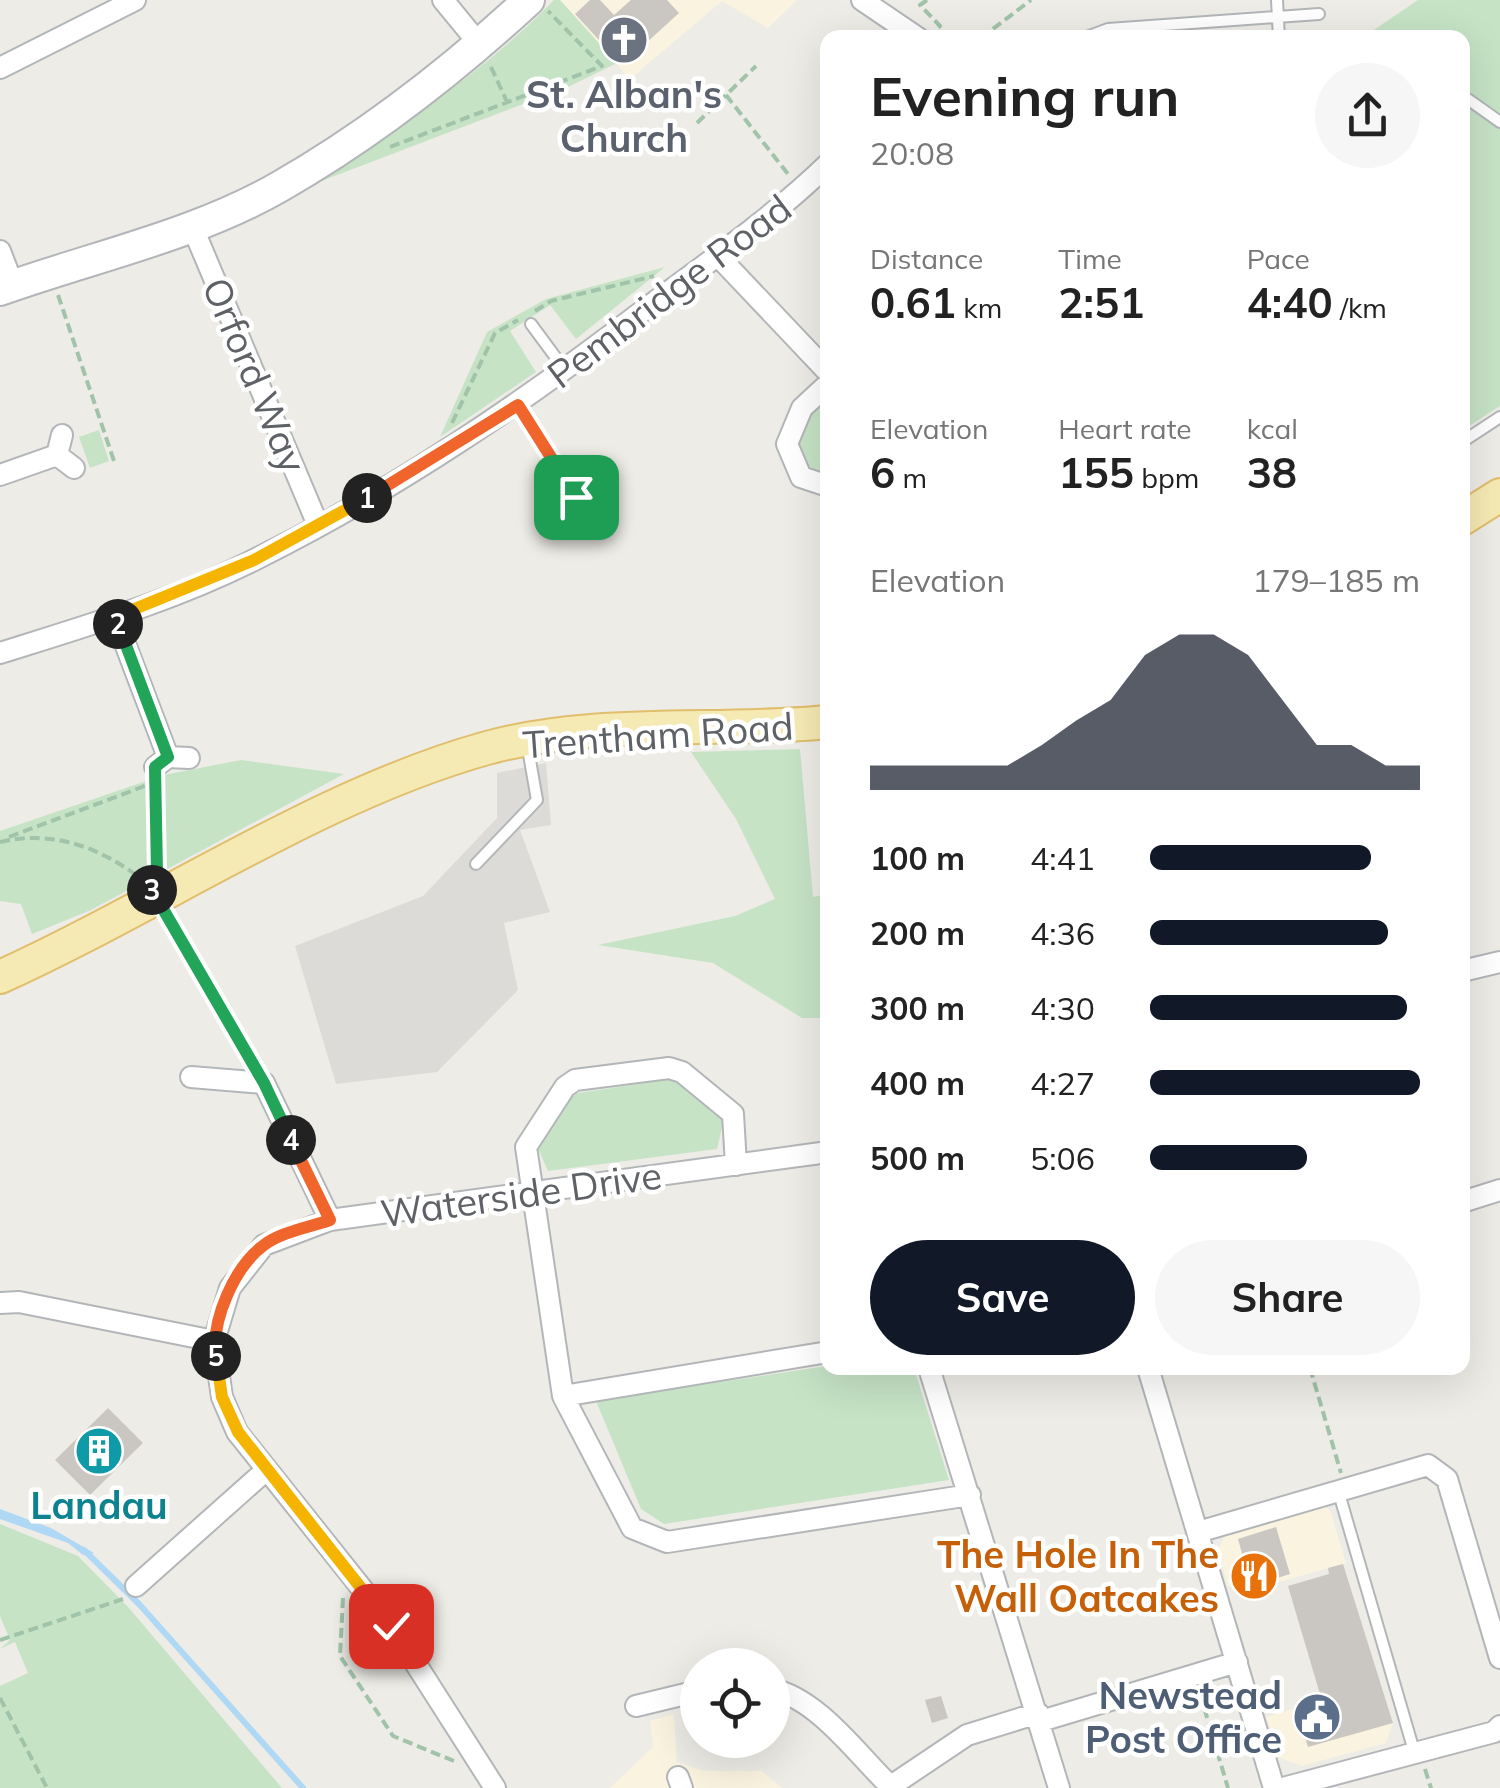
<!DOCTYPE html>
<html lang="en">
<head>
<meta charset="utf-8">
<style>
	body { margin:0; font-family:Mulish,sans-serif; background:#f6f6f6; color:#222; height:100vh; display:flex; flex-direction:column; font-size:38px; white-space:nowrap }
	* { box-sizing:border-box; margin:0 }
	p { font-size:32px; color:#767676 }
	.icon { flex:none; width:55px; height:55px; fill:none; stroke:currentColor; stroke-width:2; stroke-linecap:round; stroke-linejoin:round }
	.map { position:relative; flex:1; overflow:hidden }
	.panel { position:absolute; left:820px; top:30px; width:650px; height:1345px; display:flex; flex-direction:column; background:#fff; border-radius:20px; box-shadow:0 10px 40px #0002 }
	.panel>* { flex:none }
	.buttons { position:absolute; left:680px; top:1648px; display:grid; gap:20px }
	.buttons a { display:grid; place-items:center; width:110px; height:110px; border-radius:50%; background:#fff; box-shadow:0 10px 40px #0002; font-size:50px }
	.pin { position:absolute; display:grid; place-items:center; width:85px; height:85px; color:#fff; margin:-42px; border-radius:20px; box-shadow:0 5px 15px #0006 }
	.km { position:absolute; width:50px; height:50px; margin:-25px; border-radius:50%; background:#222; color:#fff; font-size:28px; line-height:50px; text-align:center }
	.round { display:grid; place-items:center; flex:none; width:105px; height:105px; border-radius:52px; background:#f6f6f6 }
	.head { display:flex; align-items:center; justify-content:space-between; height:170px; padding:0 50px }
	h1 { font-size:55px; font-weight:700; line-height:75px }
	.metrics { display:grid; grid-template-columns:repeat(3,1fr); gap:15px; height:170px; padding:10px 50px }
	.metrics div { display:grid; align-content:center }
	.metrics b { font-size:42px; font-weight:700 }
	.metrics small { font-size:28px; font-weight:400 }
	.metrics p { font-size:28px }
	.chart { height:280px; padding:20px 50px }
	.chart p { display:flex; justify-content:space-between }
	.chart svg { width:100%; height:180px; margin-top:10px; fill:#111827; opacity:.7 }
	.action { display:flex; gap:20px; margin-top:auto; padding:20px 50px }
	.action a { flex:1; height:115px; border-radius:60px; background:#111827; color:#fff; font-size:40px; font-weight:700; line-height:115px; text-align:center }
	.action a+a { background:#f6f6f6; color:#222 }
	ul { padding:0 50px; list-style:none; font-size:32px }
	li { display:grid; grid-template-columns:160px 120px 1fr; align-items:center; height:75px }
	li i { height:25px; border-radius:12px; background:#111827 }
	.map>svg:first-child { display:block }
</style>
</head>
<body>
<div class="map">
<svg width="1500" height="1788" viewBox="0 0 1500 1788">
	<rect width="100%" height="100%" fill="#eeece6"/>
	<path fill="#faf3df" d="M 560,0 L 797,0 L 768,28 L 722,1 L 630,79 Z
		M 1317,1502 L 1330,1510 L 1346,1563 L 1241,1593 L 1228,1586 L 1218,1550 L 1228,1529 Z
		M 1381,1683 L 1393,1723 L 1386,1743 L 1302,1766 L 1280,1758 L 1266,1717 Z
		M 674,1714 L 677,1762 L 704,1771 L 762,1771 L 782,1788 L 610,1788 L 653,1747 L 650,1721 Z"/>
	<path fill="#dddbd8" d="M 546,763 L 551,825 L 520,830 L 550,912 L 504,923 L 518,990 L 437,1072 L 336,1084 L 295,946 L 423,896 L 497,818 L 497,773 Z"/>
	<path fill="#c6e3c6" d="M 554,0 L 560,0 L 617,63 L 570,86 L 303,188 C 392,132 480,76 554,0 Z
		M 1418,0 L 1500,0 L 1500,406 L 1463,430 L 1462,38 L 1362,38 Z
		M 665,267 L 576,339 L 550,305 L 510,331 L 536,372 L 440,437 L 487,332 L 546,299 Z
		M 827,390 L 827,481 L 804,474 L 791,443 L 805,410 Z
		M 99,430 L 109,461 L 90,468 L 79,437 Z
		M 800,749 L 813,897 L 827,894 L 827,1018 L 802,1018 L 713,963 L 598,945 L 735,916 L 775,899 L 736,819 L 691,752 Z
		M 241,760 L 344,774 L 91,910 L 32,934 L 21,904 L 0,901 L 0,831 L 164,775 Z
		M 674,1079 L 725,1114 L 717,1149 L 548,1171 L 537,1146 L 562,1103 L 578,1093 Z
		M 827,1366 L 914,1368 L 949,1480 L 664,1524 L 641,1509 L 596,1401 Z
		M 0,1524 L 78,1556 L 129,1608 L 282,1788 L 0,1788 L 0,1686 L 28,1673 L 15,1642 L 0,1649 L 10,1640 L 0,1616 Z"/>
	<path fill="#afd8f5" d="M 0,1509 L 51,1528 L 94,1553 L 83,1555 L 68,1543 L 0,1519 Z"/>
	<g fill="none" stroke-linecap="round" stroke-linejoin="round">
		<path stroke="#afd8f5" stroke-width="6" d="M 84,1550 L 139,1604 L 303,1788"/>
	</g>
	<path fill="#cac7c3" d="M 590,0 L 600,0 L 614,15 L 631,0 L 667,0 L 679,13 L 622,65 L 575,14 Z
		M 108,1408 L 143,1443 L 90,1495 L 55,1460 Z
		M 1276,1527 L 1290,1574 L 1251,1586 L 1238,1539 Z
		M 1343,1564 L 1393,1723 L 1308,1747 L 1296,1708 L 1322,1701 L 1288,1586 L 1329,1574 L 1328,1568 Z
		M 941,1696 L 948,1718 L 932,1723 L 925,1700 Z"/>
	<g fill="none" stroke-linecap="round" stroke-linejoin="round">
		<g stroke="#b3b6b9" stroke-width="14">
			<path id="lane" d="M 1277,0 L 1279,38
				M 1084,38 L 1108,29 L 1319,14
				M 1462,95 L 1500,122
				M 531,324 L 565,370
				M 518,405 L 576,497 L 585,505 L 597,498
				M 1462,442 L 1500,417
				M 476,864 L 537,800 L 527,743
				M 1338,1490 L 1414,1751"/>
		</g>
		<g stroke="#b3b6b9" stroke-width="24">
			<path id="street" d="M 443,0 L 480,45
				M 862,0 L 918,38
				M 0,68 L 135,0
				M 192,226 L 318,525
				M 0,251 L 13,285
				M 719,257 L 828,372
				M 828,384 L 802,408 L 787,444 L 801,477 L 828,486
				M 62,435 L 57,455 L 74,468
				M 0,475 L 57,455
				M 115,617 L 168,757
				M 0,653 C 86,626 175,600 256,559 C 395,490 521,404 644,310 C 707,263 771,219 828,164
				M 155,767 L 168,757 L 189,758
				M 1462,971 L 1500,962
				M 191,1077 L 264,1083 L 330,1220
				M 736,1165 L 733,1114 L 682,1072 L 669,1068 L 575,1080 L 565,1087 L 526,1147 L 563,1396 L 632,1528 L 667,1542 L 970,1495
				M 1462,1202 L 1500,1190
				M 0,1303 L 19,1302 L 214,1341
				M 929,1368 L 1059,1788
				M 1148,1368 L 1274,1788
				M 563,1396 L 828,1352
				M 1198,1532 L 1428,1465 L 1447,1479 L 1500,1658
				M 136,1586 L 265,1471
				M 772,1689 C 818,1699 857,1754 890,1786
				M 636,1706 L 698,1691
				M 1041,1721 L 1237,1662
				M 678,1777 L 682,1788
				M 495,1788 L 391,1625 L 237,1432 L 222,1397 L 214,1341 L 230,1288 L 264,1245 L 330,1220 L 828,1152
				M 888,1788 L 967,1735 L 1038,1713
				M 1283,1788 L 1494,1732 L 1500,1726"/>
		</g>
		<g stroke="#b2b5b9" stroke-width="34">
			<path id="secondary" d="M 0,290 C 92,257 193,236 279,187 C 370,135 452,71 529,0"/>
		</g>
		<g stroke="#e1be6c" stroke-width="36">
			<path id="primary" d="M 1462,519 L 1500,495
				M 0,977 C 159,905 321,794 487,748 C 598,718 715,733 828,722"/>
		</g>
		<path stroke="#a0c3a9" stroke-width="4" stroke-dasharray="10 5" stroke-linecap="butt" d="M 927,0 L 920,5 L 940,26 L 936,29
			M 981,38 L 1031,0
			M 491,67 L 508,104
			M 726,95 L 788,174
			M 697,123 L 756,66
			M 390,147 L 602,66 L 548,11
			M 58,295 L 114,461
			M 535,311 L 551,301 L 654,276
			M 452,423 L 495,333 L 518,320
			M 156,787 L 157,868
			M 9,837 L 150,784
			M 0,842 C 51,830 98,846 140,878
			M 168,918 L 251,1061
			M 1310,1368 L 1341,1473
			M 343,1598 L 340,1656 L 393,1736 L 454,1761
			M 0,1640 L 123,1599
			M 1200,1694 L 1228,1788
			M 0,1698 L 47,1788
			M 1425,1769 L 1431,1788"/>
		<use href="#lane" stroke="#fff" stroke-width="10"/>
		<use href="#street" stroke="#fff" stroke-width="20"/>
		<use href="#secondary" stroke="#fff" stroke-width="30"/>
		<use href="#primary" stroke="#f6eab4" stroke-width="32"/>
	</g>
	<g fill="none" stroke-linecap="round" stroke-linejoin="round">
		<g stroke="#fff" stroke-width="20">
			<path id="split-1" d="M 367,498 L 518,405 L 576,497"/>
		</g>
		<g stroke="#fff" stroke-width="20">
			<path id="split-2" d="M 118,624 L 115,617 L 254,560 L 367,498"/>
		</g>
		<g stroke="#fff" stroke-width="20">
			<path id="split-3" d="M 118,624 L 168,757 L 155,767 L 157,872 L 147,884 L 152,890"/>
		</g>
		<g stroke="#fff" stroke-width="20">
			<path id="split-4" d="M 152,890 L 264,1083 L 291,1140"/>
		</g>
		<g stroke="#fff" stroke-width="20">
			<path id="split-5" d="M 216,1356 C 211,1321 234,1267 264,1245 C 281,1232 310,1227 330,1220 L 291,1140"/>
		</g>
		<g stroke="#fff" stroke-width="20">
			<path id="split-6" d="M 216,1356 L 222,1397 L 238,1432 L 391,1626"/>
		</g>
		<use href="#split-1" stroke="#f0652b" stroke-width="12"/>
		<use href="#split-2" stroke="#f5b400" stroke-width="12"/>
		<use href="#split-3" stroke="#22a559" stroke-width="12"/>
		<use href="#split-4" stroke="#22a559" stroke-width="12"/>
		<use href="#split-5" stroke="#f0652b" stroke-width="12"/>
		<use href="#split-6" stroke="#f5b400" stroke-width="12"/>
	</g>
	<defs>
		<g id="church-disc" transform="scale(2.5)"><circle r="9.5" fill="#6b7280" stroke="#fff"/><path d="M-1.2-6h2.4v3.5h3.3v2.4h-3.3V6h-2.4V-.1h-3.3v-2.4h3.3Z" fill="#fff"/></g>
		<g id="building-disc" transform="scale(2.5)"><circle r="9.5" fill="#0f9aa8" stroke="#fff"/><path d="M-4-6H4V6H1V3H-1V6H-4ZM-2.5-4.3h1.7v1.8h-1.7ZM.8-4.3h1.7v1.8H.8ZM-2.5-1h1.7V.8h-1.7ZM.8-1h1.7V.8H.8Z" fill="#fff"/></g>
		<g id="restaurant-disc" transform="scale(2.5)"><circle r="9.5" fill="#e8710a" stroke="#fff"/><path d="M-5-6h1v4h1v-4h1v4h1v-4h1v5L-1.5 .5V6h-2V.5L-5-1ZM5-6V6H3V1.5H1.5Q1.5-4 5-6Z" fill="#fff"/></g>
		<g id="civic-disc" transform="scale(2.5)"><circle r="9.5" fill="#5c6f8a" stroke="#fff"/><path d="M-.6-6.5H3V-4.5H.6V-3L4-1V1h2V6H-6V1h2V-1L-.6-3ZM-1.2 2.5V6h2.4V2.5Z" fill="#fff"/></g>
	</defs>
	<g fill-rule="evenodd">
		<use href="#church-disc" x="624" y="40"/>
		<use href="#building-disc" x="99" y="1451"/>
		<use href="#restaurant-disc" x="1254" y="1576"/>
		<use href="#civic-disc" x="1317" y="1717"/>
	</g>
	<g text-anchor="middle" dominant-baseline="central" stroke-width="9" stroke-linejoin="round" paint-order="stroke">
		<g font-size="38" font-weight="bold" fill="#5b616d" stroke="#fff">
			<text x="624" y="94">St. Alban's<tspan x="624" dy="44">Church</tspan></text>
		</g>
		<g font-size="38" fill="#5e6165" stroke="#fff">
			<text transform="translate(669 291) rotate(-37)">Pembridge Road</text>
			<text transform="translate(255 375) rotate(67)">Orford Way</text>
			<text transform="translate(658 735) rotate(-4)">Trentham Road</text>
			<text transform="translate(521 1194) rotate(-8)">Waterside Drive</text>
		</g>
		<g font-size="38" font-weight="bold" fill="#0d838f" stroke="#fff">
			<text x="99" y="1505">Landau</text>
		</g>
		<g font-size="38" font-weight="bold" fill="#c56008" stroke="#fff" text-anchor="end">
			<text x="1219" y="1554">The Hole In The<tspan x="1219" dy="44">Wall Oatcakes</tspan></text>
		</g>
		<g font-size="38" font-weight="bold" fill="#4e5e75" stroke="#fff" text-anchor="end">
			<text x="1282" y="1695">Newstead<tspan x="1282" dy="44">Post Office</tspan></text>
		</g>
	</g>
</svg>
<div class="buttons">
<a><svg class="icon" aria-label="locate" viewBox="0 0 24 24"><circle cx="12" cy="12" r="6"/><path d="M12 2v4M12 18v4M2 12h4M18 12h4"/></svg></a>
</div>
<div class="pin" style="left:576px;top:497px;background:#1e9e55"><svg class="icon" aria-label="arrive" viewBox="0 0 24 24"><path d="M6 21V4h12l-3 4 3 4H6"/></svg></div>
<div class="pin" style="left:391px;top:1626px;background:#d93025"><svg class="icon" aria-label="check" viewBox="0 0 24 24"><path d="M5 12l5 5 9-10"/></svg></div>
<b class="km" style="left:367px;top:498px">1</b>
<b class="km" style="left:118px;top:624px">2</b>
<b class="km" style="left:152px;top:890px">3</b>
<b class="km" style="left:291px;top:1140px">4</b>
<b class="km" style="left:216px;top:1356px">5</b>
<section class="panel">
<div class="head"><div><h1>Evening run</h1><p>20:08</p></div><a class="round"><svg class="icon" aria-label="share" viewBox="0 0 24 24"><path d="M12 15V3M7 8l5-5 5 5M5 13v7h14v-7"/></svg></a></div>
<div class="metrics">
<div><p>Distance</p><b>0.61<small> km</small></b></div>
<div><p>Time</p><b>2:51</b></div>
<div><p>Pace</p><b>4:40<small> /km</small></b></div>
</div>
<div class="metrics">
<div><p>Elevation</p><b>6<small> m</small></b></div>
<div><p>Heart rate</p><b>155<small> bpm</small></b></div>
<div><p>kcal</p><b>38</b></div>
</div>
<div class="chart"><p><span>Elevation</span>179–185 m</p>
<svg viewBox="0 0 160 44" preserveAspectRatio="none"><path d="M0 44V38L10 38L20 38L30 38L40 38L50 33L60 27L70 22L80 11L90 6L100 6L110 11L120 22L130 33L140 33L150 38L160 38V44z"/></svg>
</div>
<ul>
<li><b>100 m</b>4:41<i style="width:82%"></i></li>
<li><b>200 m</b>4:36<i style="width:88%"></i></li>
<li><b>300 m</b>4:30<i style="width:95%"></i></li>
<li><b>400 m</b>4:27<i style="width:100%"></i></li>
<li><b>500 m</b>5:06<i style="width:58%"></i></li>
</ul>
<div class="action"><a>Save</a><a>Share</a></div>
</section>
</div>
</body>
</html>
